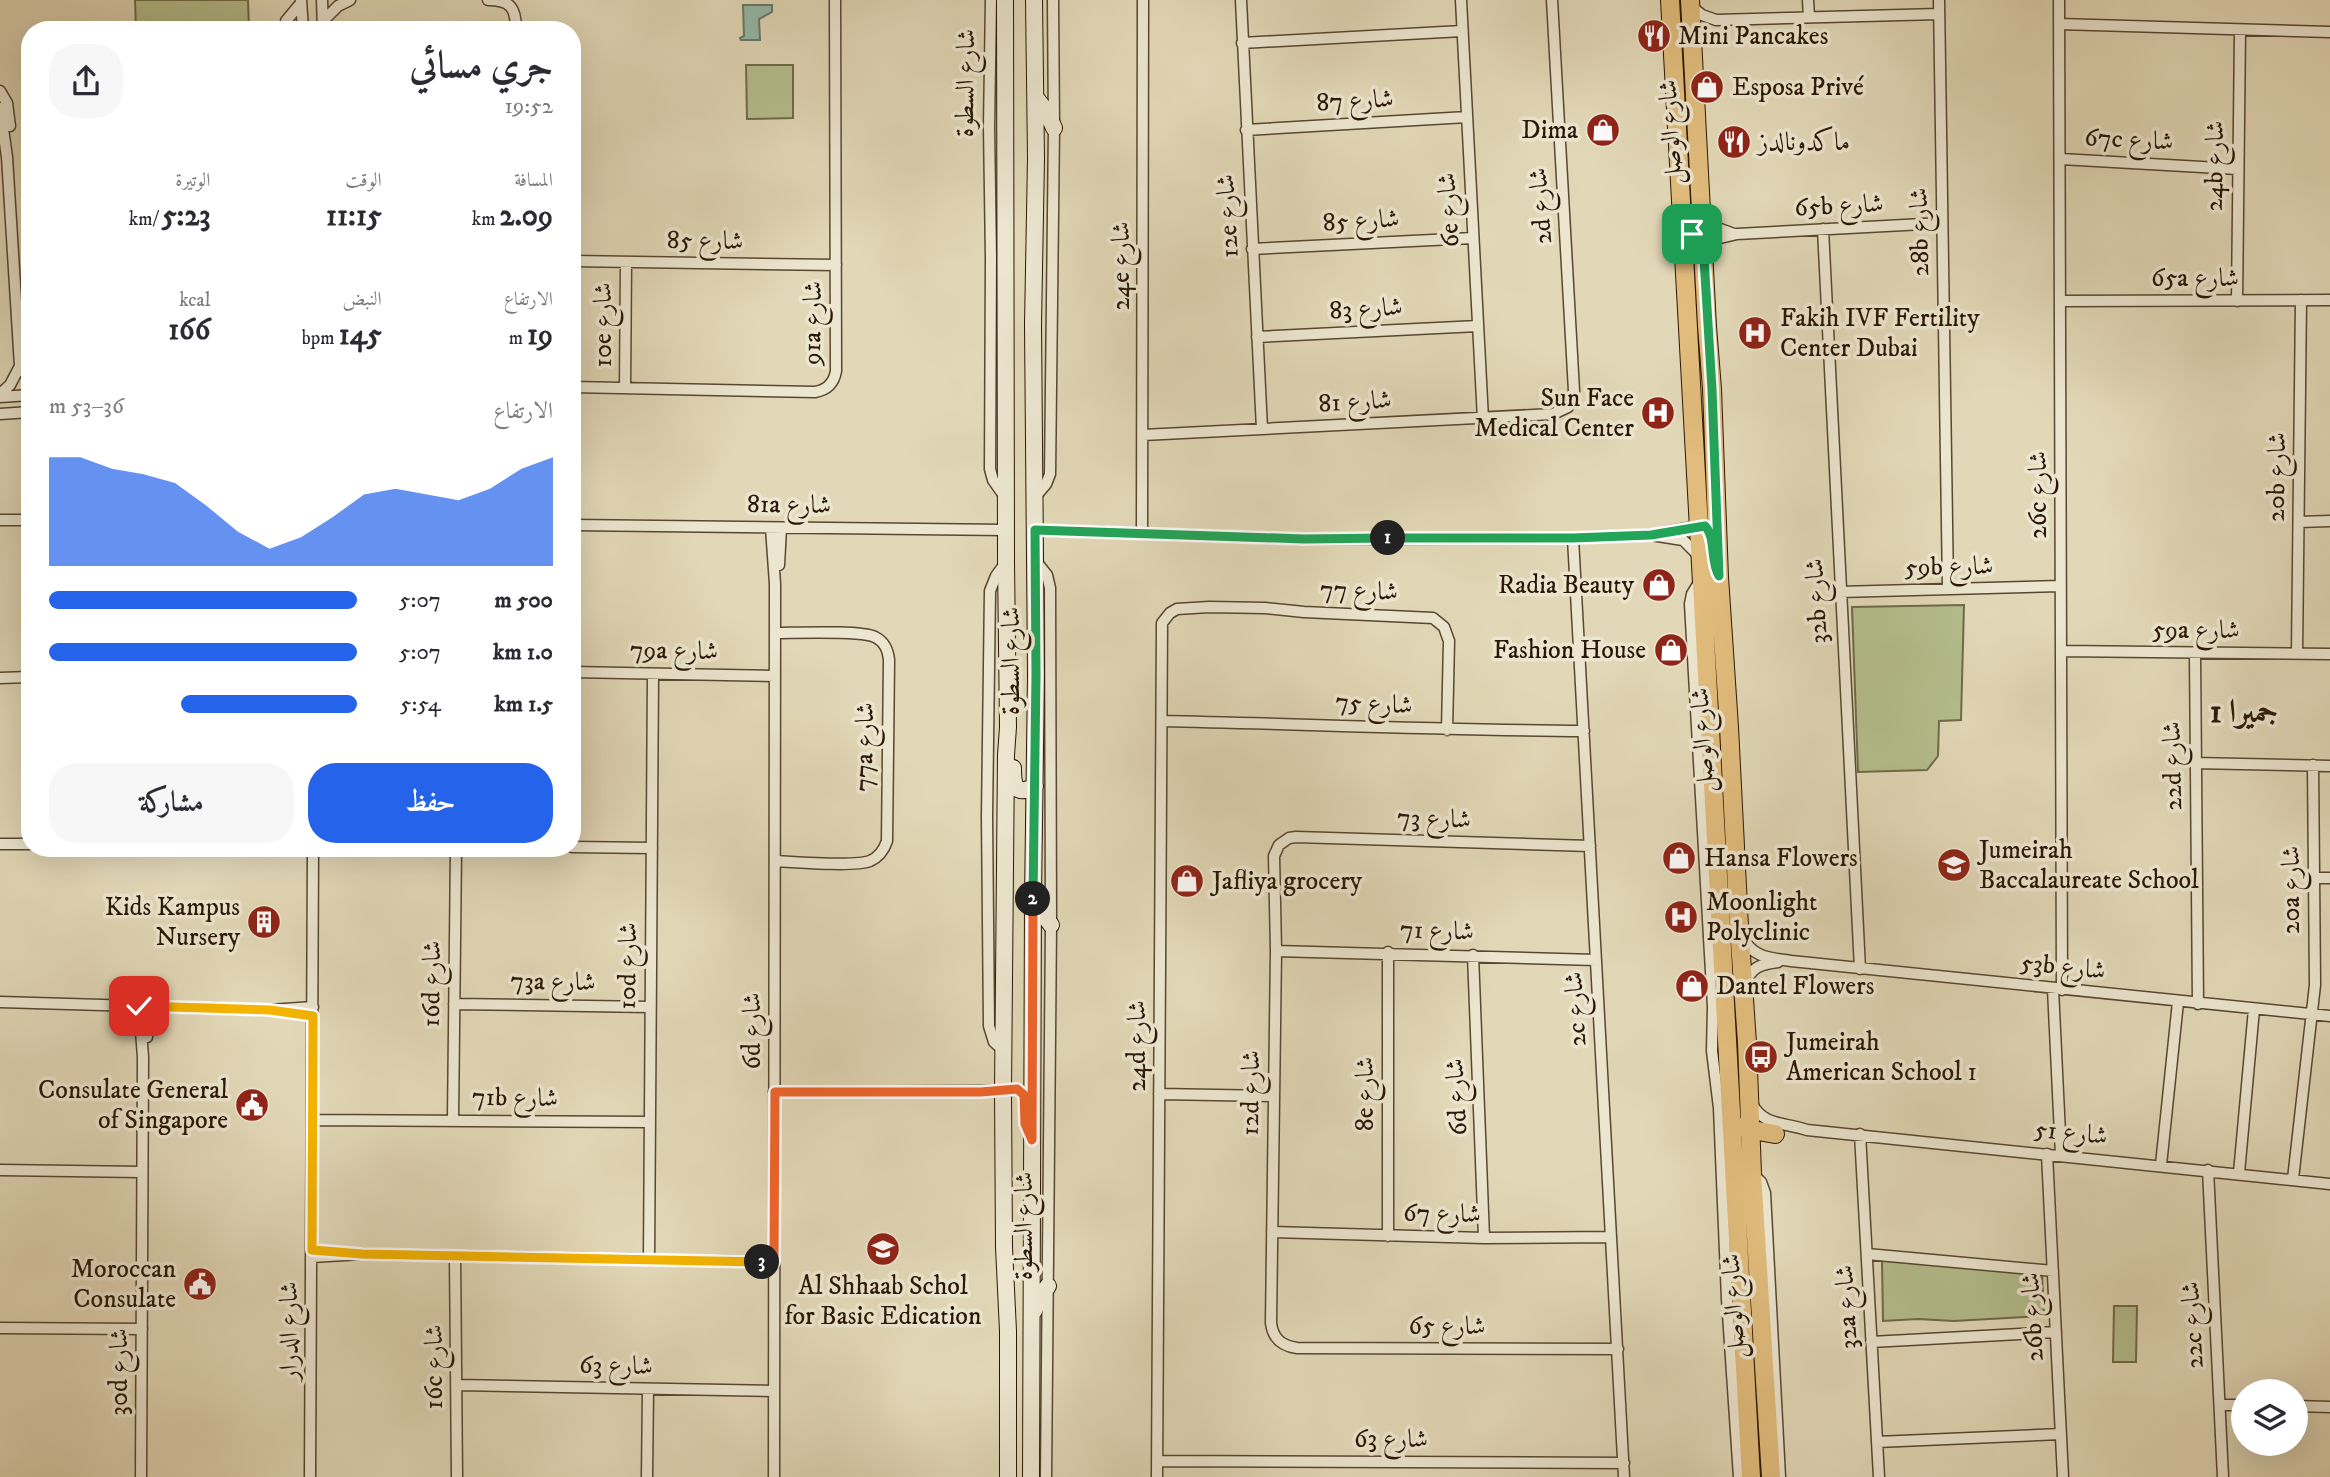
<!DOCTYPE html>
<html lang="ar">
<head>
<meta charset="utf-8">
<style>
	body { margin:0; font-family:"IM FELL DW Pica",Amiri,serif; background:#f7f7f7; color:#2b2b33; direction:rtl; height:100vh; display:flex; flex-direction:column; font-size:26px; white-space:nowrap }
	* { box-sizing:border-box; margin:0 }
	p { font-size:23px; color:#7c7c81 }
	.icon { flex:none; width:38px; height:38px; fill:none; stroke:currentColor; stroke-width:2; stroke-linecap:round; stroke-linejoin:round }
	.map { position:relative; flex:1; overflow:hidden; direction:ltr }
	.panel { position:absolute; left:21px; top:21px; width:560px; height:836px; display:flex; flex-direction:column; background:#fff; border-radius:28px; box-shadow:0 7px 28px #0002; direction:rtl }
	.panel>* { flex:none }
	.controls { position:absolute; left:2231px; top:1379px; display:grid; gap:14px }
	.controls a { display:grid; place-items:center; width:77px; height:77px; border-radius:50%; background:#fff; box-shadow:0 7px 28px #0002; font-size:35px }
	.pin { position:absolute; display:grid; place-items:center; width:60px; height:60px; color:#fff; margin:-30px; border-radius:14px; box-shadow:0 4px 10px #0006 }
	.km { position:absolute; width:35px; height:35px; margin:-18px; border-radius:50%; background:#222; color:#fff; font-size:19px; line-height:35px; text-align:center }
	.round { display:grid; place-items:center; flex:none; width:74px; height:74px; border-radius:28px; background:#f7f7f7 }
	.overview { display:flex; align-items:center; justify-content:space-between; height:119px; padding:0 28px }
	h1 { font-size:38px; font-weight:800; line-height:52px }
	.stats { display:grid; grid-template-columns:repeat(3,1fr); gap:10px; height:119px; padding:7px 28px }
	.stats div { display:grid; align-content:center }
	.stats b { font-size:30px; font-weight:800 }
	.stats small { font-size:19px; font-weight:400 }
	.stats p { font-size:19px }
	.chart { height:196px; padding:14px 28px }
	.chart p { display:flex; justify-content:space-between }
	.chart svg { width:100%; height:126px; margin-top:7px; fill:#2563eb; opacity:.7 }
	.action { display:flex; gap:14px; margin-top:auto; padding:14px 28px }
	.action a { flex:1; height:80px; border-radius:28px; background:#2563eb; color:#fff; font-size:28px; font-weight:800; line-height:80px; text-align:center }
	.action a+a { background:#f7f7f7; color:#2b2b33 }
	ul { padding:0 28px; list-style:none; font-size:23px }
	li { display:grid; grid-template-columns:112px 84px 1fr; align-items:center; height:52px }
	li i { height:18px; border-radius:9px; background:#2563eb }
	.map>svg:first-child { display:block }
</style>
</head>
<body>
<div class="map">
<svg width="2330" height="1477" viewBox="0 0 2330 1477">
	<rect width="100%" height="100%" fill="#e2d8b7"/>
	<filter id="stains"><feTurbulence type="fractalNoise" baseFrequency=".00286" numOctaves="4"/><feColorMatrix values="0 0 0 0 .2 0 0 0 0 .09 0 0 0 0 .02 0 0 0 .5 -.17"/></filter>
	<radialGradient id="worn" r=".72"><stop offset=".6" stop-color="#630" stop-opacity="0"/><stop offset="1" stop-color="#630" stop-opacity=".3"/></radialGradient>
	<path fill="#b4be8d" stroke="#6f6a49" stroke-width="2" d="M 135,0 L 248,0 L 249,30 L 136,30 Z
		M 746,65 L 793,65 L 793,118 L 747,119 Z
		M 1964,605 L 1961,720 L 1939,721 L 1938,756 L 1927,770 L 1858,772 L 1852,607 Z
		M 1898,1260 L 2042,1273 L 2044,1316 L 1954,1321 L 1918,1319 L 1883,1321 L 1882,1261 Z
		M 2114,1306 L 2137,1306 L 2136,1362 L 2113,1362 Z"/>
	<path fill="#95baaa" stroke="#6a7968" stroke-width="2" d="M 743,5 L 772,5 L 772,12 L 759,19 L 760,40 L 741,40 L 740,38 L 744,36 Z"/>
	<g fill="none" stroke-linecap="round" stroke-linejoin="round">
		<g stroke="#584732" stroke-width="13">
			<path id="street" d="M 301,0 L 303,30
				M 322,0 L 323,30
				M 488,0 C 511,0 516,8 516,30
				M 991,0 L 989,127 L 991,257 L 990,469 L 993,480 L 1005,497
				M 1241,0 L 1262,429
				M 1461,0 L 1483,419
				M 1808,0 L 1809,17
				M 1939,0 L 1948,589
				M 2059,0 L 2062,990
				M 1691,6 L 1702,15 L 1716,20 L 1939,14
				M 286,21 L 301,3
				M 323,21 L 338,6 L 350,0
				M 2059,24 L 2330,32
				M 1242,43 L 1462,31
				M 0,91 L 7,103 L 10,126
				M 0,108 L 7,157 L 20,366 L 30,381
				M 1246,130 L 1467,117
				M 2061,159 L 2237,169
				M 1702,213 L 1715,227 L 1734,234
				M 1823,229 L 1860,969
				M 1703,242 L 1737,234 L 1942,223
				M 1252,249 L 1473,238
				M 572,261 L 836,265
				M 2061,301 L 2330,300
				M 2237,301 L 2240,31
				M 1257,337 L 1478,326
				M 572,387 L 815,392 C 827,390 834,383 836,371 L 835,0
				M 625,388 L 626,262
				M 0,394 L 10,385 L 20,366
				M 0,397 L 30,395
				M 0,414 L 30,412
				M 1143,435 L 1553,414 L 1568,407 L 1573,397 L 1574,391 L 1552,0
				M 1035,497 L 1046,484 L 1050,474 L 1054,128 L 1053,0
				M 0,520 L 30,520
				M 2299,522 L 2330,521
				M 572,525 L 1006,530
				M 771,528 L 775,584 L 774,1477
				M 1035,530 L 1304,539 L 1573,538 L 1651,535 L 1683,540 L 1699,556
				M 1142,532 L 1143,0
				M 1661,533 L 1699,526
				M 1573,538 L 1624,1477
				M 1035,560 L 1047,575 L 1050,588 L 1051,925 L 1046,1477
				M 779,565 L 781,528
				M 1700,581 L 1692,594 L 1690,604 L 1713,1007 L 1712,1051 L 1719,1108 L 1727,1299 L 1739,1477
				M 1839,592 L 2060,586
				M 2061,651 L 2330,654
				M 2297,653 L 2301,300
				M 2195,654 L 2198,1004
				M 572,672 L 775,676
				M 0,678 L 30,677
				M 1162,721 C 1302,724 1443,730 1584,731
				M 2195,763 L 2330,766
				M 0,844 L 30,844
				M 1590,846 L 1296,837 L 1289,838 L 1279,845 L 1274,856 L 1276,951 L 1271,1323 C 1273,1339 1282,1346 1297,1348 L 1618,1349
				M 572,847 L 652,848
				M 775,861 C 795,862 854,867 870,861 C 879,857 884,850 887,841 L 889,660 C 888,650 885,642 875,637 C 861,630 795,633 775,633
				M 2314,878 L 2330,878
				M 1743,937 C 1752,958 1771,958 1791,961 L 2330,1016
				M 1276,951 L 1596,960
				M 1473,955 L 1484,1238
				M 1745,984 C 1751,967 1761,964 1778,962
				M 2053,989 L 2061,1155
				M 0,1002 L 270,1010 L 313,1007
				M 454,1004 L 650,1007
				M 139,1006 L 143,1057 L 141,1477
				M 147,1037 L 149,1006
				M 1004,1051 L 994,1042 L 989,1026 L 987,816 L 990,591 L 996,576 L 1006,562
				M 774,1092 L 1003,1091
				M 1159,1094 L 1274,1096
				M 1751,1102 C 1763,1127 1785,1122 1807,1130 L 2330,1184
				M 313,1120 L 650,1122
				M 453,1120 L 456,849
				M 1860,1134 L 1879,1477
				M 2047,1154 L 2063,1477
				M 2161,1165 L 2178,1002
				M 0,1170 L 142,1172
				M 2208,1170 L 2223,1477
				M 1752,1173 L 1761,1182 L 1765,1193 L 1780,1477
				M 2239,1173 L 2254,1009
				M 2293,1179 L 2315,985 L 2313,765
				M 1272,1232 L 1484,1238 L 1610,1237
				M 1388,1236 L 1388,952
				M 1867,1254 L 2053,1271
				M 455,1256 L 457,1477
				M 312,1257 L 362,1254 L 774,1262
				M 649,1260 L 653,674
				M 0,1328 L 142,1329
				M 1871,1342 L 2056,1332
				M 458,1385 L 774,1391
				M 2220,1405 L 2244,1405
				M 2296,1406 L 2330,1407
				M 1877,1442 L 2061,1434
				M 1157,1461 L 1624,1463
				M 310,1477 L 313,849
				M 647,1477 L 648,1390
				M 1157,1477 L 1162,623 L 1170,613 L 1177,609 L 1209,607 L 1265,608 L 1304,612 L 1433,618 L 1444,627 L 1449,641 L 1447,730"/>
		</g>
		<g stroke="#2a1705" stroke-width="18">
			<path id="secondary" d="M 1005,0 L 1006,562 L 1008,727 L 1006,755 L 1003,1091 L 1004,1247 L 1008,1331 L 1008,1477
				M 1036,98 L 1047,112 L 1054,128
				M 1013,768 C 1013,785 1015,797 1035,786
				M 1033,899 L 1051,925
				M 1034,1311 L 1038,1300 L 1048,1286
				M 1031,1477 L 1033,899 L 1036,675 L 1033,325 L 1036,158 L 1034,0"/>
		</g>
		<g stroke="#2a1705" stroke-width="20">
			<path id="primary" d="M 1670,0 L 1751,1477
				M 1690,0 L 1707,326 L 1712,389 L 1719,577 L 1729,727 L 1739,926 L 1747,1043 L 1752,1173 L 1771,1477
				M 1742,1127 L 1747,1129 L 1775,1134"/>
		</g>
		<use href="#street" stroke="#ece6d0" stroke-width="10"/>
		<use href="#secondary" stroke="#ece6d0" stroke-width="16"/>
		<use href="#primary" stroke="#e1bc7c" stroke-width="18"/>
	</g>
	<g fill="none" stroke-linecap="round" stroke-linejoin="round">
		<g stroke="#fff" stroke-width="14">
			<path id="split-1" d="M 1388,538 L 1573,538 L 1651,535 L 1705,526 C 1716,537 1710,561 1719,576 L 1712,389 L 1703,242 L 1697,241 L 1692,234"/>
		</g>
		<g stroke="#fff" stroke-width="14">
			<path id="split-2" d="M 1033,899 L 1036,675 L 1035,530 L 1304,539 L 1388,538"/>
		</g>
		<g stroke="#fff" stroke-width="14">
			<path id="split-3" d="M 762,1262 L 774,1262 L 775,1092 L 981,1092 L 1017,1089 L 1024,1095 L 1025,1124 L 1032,1140 L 1033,899"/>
		</g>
		<g stroke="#fff" stroke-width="14">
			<path id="split-4" d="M 139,1006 L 270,1010 L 313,1016 L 312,1250 L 362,1254 L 762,1262"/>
		</g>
		<use href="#split-1" stroke="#22a559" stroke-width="9"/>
		<use href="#split-2" stroke="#22a559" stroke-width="9"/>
		<use href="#split-3" stroke="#f0652b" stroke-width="9"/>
		<use href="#split-4" stroke="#f5b400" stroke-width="9"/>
	</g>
	<defs>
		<g id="restaurant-disc" transform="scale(1.75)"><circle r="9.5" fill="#8f2418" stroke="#ece6d0"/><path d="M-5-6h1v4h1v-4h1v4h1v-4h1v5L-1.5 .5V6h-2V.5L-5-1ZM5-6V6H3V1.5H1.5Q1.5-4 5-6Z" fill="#fff"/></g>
		<g id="shop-disc" transform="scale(1.75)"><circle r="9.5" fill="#8f2418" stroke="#ece6d0"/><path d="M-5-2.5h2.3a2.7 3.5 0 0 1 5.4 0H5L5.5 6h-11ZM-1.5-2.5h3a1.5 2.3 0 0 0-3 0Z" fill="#fff"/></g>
		<g id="hospital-disc" transform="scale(1.75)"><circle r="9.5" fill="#8f2418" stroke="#ece6d0"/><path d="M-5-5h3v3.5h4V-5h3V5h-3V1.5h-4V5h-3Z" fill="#fff"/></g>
		<g id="school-disc" transform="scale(1.75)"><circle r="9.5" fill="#8f2418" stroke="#ece6d0"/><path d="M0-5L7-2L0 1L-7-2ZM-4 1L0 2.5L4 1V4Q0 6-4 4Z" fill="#fff"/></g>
		<g id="building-disc" transform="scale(1.75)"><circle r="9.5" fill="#8f2418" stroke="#ece6d0"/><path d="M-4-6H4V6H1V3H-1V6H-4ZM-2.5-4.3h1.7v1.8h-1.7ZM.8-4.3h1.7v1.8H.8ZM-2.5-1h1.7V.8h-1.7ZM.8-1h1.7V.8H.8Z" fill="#fff"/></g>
		<g id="bus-disc" transform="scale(1.75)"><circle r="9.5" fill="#8f2418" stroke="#ece6d0"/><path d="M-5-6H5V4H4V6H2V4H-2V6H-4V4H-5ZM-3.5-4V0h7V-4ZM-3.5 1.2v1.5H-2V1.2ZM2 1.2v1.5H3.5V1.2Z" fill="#fff"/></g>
		<g id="civic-disc" transform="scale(1.75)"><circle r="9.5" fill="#8f2418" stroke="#ece6d0"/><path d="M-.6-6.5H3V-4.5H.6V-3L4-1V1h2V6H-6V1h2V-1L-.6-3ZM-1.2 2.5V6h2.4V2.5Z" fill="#fff"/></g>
	</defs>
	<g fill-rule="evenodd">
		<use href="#restaurant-disc" x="1654" y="36"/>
		<use href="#shop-disc" x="1707" y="87"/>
		<use href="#shop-disc" x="1603" y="130"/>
		<use href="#restaurant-disc" x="1734" y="142"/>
		<use href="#hospital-disc" x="1755" y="333"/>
		<use href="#hospital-disc" x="1658" y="413"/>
		<use href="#shop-disc" x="1659" y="585"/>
		<use href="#shop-disc" x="1671" y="650"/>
		<use href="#shop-disc" x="1679" y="858"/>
		<use href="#school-disc" x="1954" y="865"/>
		<use href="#shop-disc" x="1187" y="881"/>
		<use href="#hospital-disc" x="1681" y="917"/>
		<use href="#building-disc" x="264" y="922"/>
		<use href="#shop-disc" x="1692" y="986"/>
		<use href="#bus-disc" x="1761" y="1057"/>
		<use href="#civic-disc" x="252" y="1105"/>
		<use href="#school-disc" x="883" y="1249"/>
		<use href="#civic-disc" x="200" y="1284"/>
	</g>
	<g text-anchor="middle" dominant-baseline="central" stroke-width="7" stroke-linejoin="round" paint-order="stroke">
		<g font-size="26" fill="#2a1705" stroke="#ece6d0" text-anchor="start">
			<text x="1678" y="36">Mini Pancakes</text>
			<text x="1732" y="87">Esposa Privé</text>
			<text x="1578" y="130" text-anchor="end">Dima</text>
			<text x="1758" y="142">ماكدونالدز</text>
			<text x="1780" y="318">Fakih IVF Fertility<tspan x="1780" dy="30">Center Dubai</tspan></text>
			<text x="1634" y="398" text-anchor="end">Sun Face<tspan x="1634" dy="30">Medical Center</tspan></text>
			<text x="1634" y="585" text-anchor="end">Radia Beauty</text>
			<text x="1646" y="650" text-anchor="end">Fashion House</text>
			<text x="1979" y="850">Jumeirah<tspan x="1979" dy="30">Baccalaureate School</tspan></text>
			<text x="1704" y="858">Hansa Flowers</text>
			<text x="1212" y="881">Jafliya grocery</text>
			<text x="1706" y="902">Moonlight<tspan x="1706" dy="30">Polyclinic</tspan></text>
			<text x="240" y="907" text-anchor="end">Kids Kampus<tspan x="240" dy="30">Nursery</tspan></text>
			<text x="1716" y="986">Dantel Flowers</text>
			<text x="1786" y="1042">Jumeirah<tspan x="1786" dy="30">American School 1</tspan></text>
			<text x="228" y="1090" text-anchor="end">Consulate General<tspan x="228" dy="30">of Singapore</tspan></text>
			<text x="176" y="1269" text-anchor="end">Moroccan<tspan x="176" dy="30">Consulate</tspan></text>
			<text x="883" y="1286" text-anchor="middle">Al Shhaab Schol<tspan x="883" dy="30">for Basic Edication</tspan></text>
		</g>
		<g font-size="26" fill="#2a1705" stroke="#ece6d0">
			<text transform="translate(966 83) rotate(-89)">شارع السطوة</text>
			<text transform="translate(1355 101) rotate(-3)">شارع 87</text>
			<text transform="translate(1671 132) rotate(-93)">شارع الوصل</text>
			<text transform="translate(2129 140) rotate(3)">67c شارع</text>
			<text transform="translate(2215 166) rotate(-89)">24b شارع</text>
			<text transform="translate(1541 206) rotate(-94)">2d شارع</text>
			<text transform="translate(1839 206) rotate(-3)">65b شارع</text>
			<text transform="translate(1449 210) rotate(-93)">6e شارع</text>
			<text transform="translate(1228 216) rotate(-93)">12e شارع</text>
			<text transform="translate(1361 221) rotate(-3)">شارع 85</text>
			<text transform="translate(1920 232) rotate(-91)">28b شارع</text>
			<text transform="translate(705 241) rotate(1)">شارع 85</text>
			<text transform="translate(1121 266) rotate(-90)">24e شارع</text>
			<text x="2195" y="278">65a شارع</text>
			<text transform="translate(1366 309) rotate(-3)">شارع 83</text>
			<text transform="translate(813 323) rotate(-89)">91a شارع</text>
			<text transform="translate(603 325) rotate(-90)">10e شارع</text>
			<text transform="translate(1355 402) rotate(-3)">شارع 81</text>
			<text transform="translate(2277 477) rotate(-89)">20b شارع</text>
			<text transform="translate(2038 495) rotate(-90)">26c شارع</text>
			<text transform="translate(789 505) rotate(1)">81a شارع</text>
			<text transform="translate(1949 567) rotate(-1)">59b شارع</text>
			<text transform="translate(1359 591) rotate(2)">شارع 77</text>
			<text transform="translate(1817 601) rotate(-93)">32b شارع</text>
			<text x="2196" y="630">59a شارع</text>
			<text transform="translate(674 651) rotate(1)">79a شارع</text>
			<text transform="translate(1011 661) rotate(-90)">شارع السطوة</text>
			<text transform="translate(1374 704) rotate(3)">شارع 75</text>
			<text transform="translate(1703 740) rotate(-93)">شارع الوصل</text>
			<text transform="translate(865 747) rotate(-89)">77a شارع</text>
			<text transform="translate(2173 766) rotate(-91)">22d شارع</text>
			<text transform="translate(1434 819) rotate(2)">شارع 73</text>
			<text transform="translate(2291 890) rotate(-90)">20a شارع</text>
			<text transform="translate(1437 931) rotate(2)">شارع 71</text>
			<text transform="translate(628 966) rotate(-89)">10d شارع</text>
			<text transform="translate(2063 967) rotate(6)">53b شارع</text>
			<text transform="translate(553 982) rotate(1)">73a شارع</text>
			<text transform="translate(432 984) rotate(-89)">16d شارع</text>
			<text transform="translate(1576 1009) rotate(-93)">2c شارع</text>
			<text transform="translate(752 1031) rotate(-90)">6d شارع</text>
			<text transform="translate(1137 1046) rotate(-90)">24d شارع</text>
			<text transform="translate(1251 1093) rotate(-89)">12d شارع</text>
			<text transform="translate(1365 1094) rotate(-90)">8e شارع</text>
			<text transform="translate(1457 1097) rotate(-93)">6d شارع</text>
			<text transform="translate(515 1098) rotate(1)">71b شارع</text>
			<text transform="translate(2071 1133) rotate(6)">شارع 51</text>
			<text transform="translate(1442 1214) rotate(1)">شارع 67</text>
			<text transform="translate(1024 1226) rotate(-90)">شارع السطوة</text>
			<text transform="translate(1734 1306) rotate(-93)">شارع الوصل</text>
			<text transform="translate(1847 1307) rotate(-93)">32a شارع</text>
			<text transform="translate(2033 1317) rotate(-93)">26b شارع</text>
			<text transform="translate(2193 1325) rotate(-93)">22c شارع</text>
			<text x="1447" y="1326">شارع 65</text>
			<text transform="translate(289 1331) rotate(-90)">شارع الدرار</text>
			<text transform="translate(616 1366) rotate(1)">شارع 63</text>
			<text transform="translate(434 1367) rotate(-90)">16c شارع</text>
			<text transform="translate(119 1372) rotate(-90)">30d شارع</text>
			<text x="1391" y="1439">شارع 63</text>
		</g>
		<g font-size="33" font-weight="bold" fill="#2a1705" stroke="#ece6d0">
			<text x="2244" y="712">جميرا 1</text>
		</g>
	</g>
	<rect width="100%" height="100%" filter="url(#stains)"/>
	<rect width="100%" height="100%" fill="url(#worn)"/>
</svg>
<div class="controls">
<a><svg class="icon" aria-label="layers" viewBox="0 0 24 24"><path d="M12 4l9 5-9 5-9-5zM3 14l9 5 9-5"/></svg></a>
</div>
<div class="pin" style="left:1692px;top:234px;background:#1e9e55"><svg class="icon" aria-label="arrive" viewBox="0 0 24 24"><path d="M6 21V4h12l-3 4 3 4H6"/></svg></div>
<div class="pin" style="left:139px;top:1006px;background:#d93025"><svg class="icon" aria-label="check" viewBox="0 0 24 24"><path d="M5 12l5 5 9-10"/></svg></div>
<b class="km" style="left:1388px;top:538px">1</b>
<b class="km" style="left:1033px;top:899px">2</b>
<b class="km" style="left:762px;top:1262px">3</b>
<section class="panel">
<div class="overview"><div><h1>جري مسائي</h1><p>19:52</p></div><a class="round"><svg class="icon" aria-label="share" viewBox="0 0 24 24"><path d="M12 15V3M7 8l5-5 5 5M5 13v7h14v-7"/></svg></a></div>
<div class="stats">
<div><p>المسافة</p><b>2.09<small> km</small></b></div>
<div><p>الوقت</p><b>11:15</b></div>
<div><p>الوتيرة</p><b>5:23<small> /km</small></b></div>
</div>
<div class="stats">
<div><p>الارتفاع</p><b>19<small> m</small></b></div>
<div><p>النبض</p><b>145<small> bpm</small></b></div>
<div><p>kcal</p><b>166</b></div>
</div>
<div class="chart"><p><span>الارتفاع</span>36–53 m</p>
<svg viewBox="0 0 160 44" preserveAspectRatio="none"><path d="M0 44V6L10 6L20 10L30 12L40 15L50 23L60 32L70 38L80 34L90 27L100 19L110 17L120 19L130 21L140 17L150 10L160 6V44z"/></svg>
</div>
<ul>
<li><b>500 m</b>5:07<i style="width:100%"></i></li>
<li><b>1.0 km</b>5:07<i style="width:100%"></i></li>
<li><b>1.5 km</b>5:54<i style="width:57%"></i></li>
</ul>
<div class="action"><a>حفظ</a><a>مشاركة</a></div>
</section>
</div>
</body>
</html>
